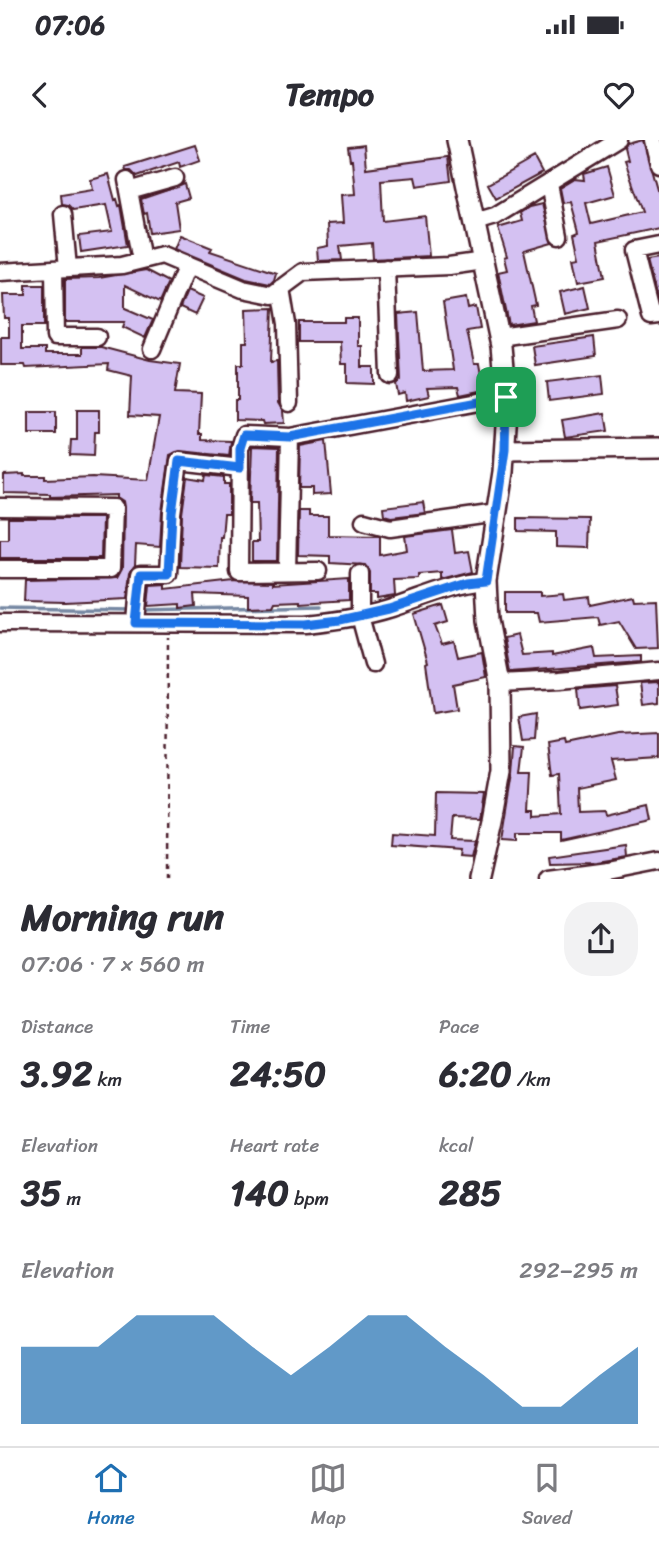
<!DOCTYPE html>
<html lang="en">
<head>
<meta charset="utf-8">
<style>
	body { margin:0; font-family:Sriracha,sans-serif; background:#f2f2f3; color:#2b2b33; height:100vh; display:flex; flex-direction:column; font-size:26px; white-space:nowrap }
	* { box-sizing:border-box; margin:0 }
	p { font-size:23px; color:#7c7c81 }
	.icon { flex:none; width:38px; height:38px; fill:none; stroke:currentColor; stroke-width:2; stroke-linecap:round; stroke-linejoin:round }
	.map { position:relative; height:739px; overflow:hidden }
	.details { display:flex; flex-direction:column; background:#fff; flex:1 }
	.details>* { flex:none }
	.pin { position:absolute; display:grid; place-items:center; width:60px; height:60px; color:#fff; margin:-30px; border-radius:14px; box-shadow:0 4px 10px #0006 }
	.round { display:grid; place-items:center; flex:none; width:74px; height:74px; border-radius:28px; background:#f2f2f3 }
	.overview { display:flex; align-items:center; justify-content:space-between; height:119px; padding:0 21px }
	h1 { font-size:38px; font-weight:700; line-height:52px }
	.stats { display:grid; grid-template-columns:repeat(3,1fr); gap:10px; height:119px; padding:7px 21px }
	.stats div { display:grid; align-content:center }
	.stats b { font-size:35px; font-weight:700 }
	.stats small { font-size:19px; font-weight:400 }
	.stats p { font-size:19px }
	.chart { height:196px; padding:14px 21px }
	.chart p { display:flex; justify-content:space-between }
	.chart svg { width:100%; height:126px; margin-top:7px; fill:#1f6fb2; opacity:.7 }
	.status { display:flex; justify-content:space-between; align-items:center; height:49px; padding:0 35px; background:#fff; direction:ltr }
	.status svg { height:19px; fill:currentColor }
	header { display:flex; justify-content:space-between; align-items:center; height:91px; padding:0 21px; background:#fff; font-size:32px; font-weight:700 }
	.dock { display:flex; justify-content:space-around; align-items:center; height:98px; border-top:2px solid #e1e1e2; background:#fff; font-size:19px; color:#7c7c81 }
	.dock a { display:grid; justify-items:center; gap:4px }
	.dock .on { color:#1f6fb2 }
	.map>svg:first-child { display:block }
</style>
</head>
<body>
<div class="status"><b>07:06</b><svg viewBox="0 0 49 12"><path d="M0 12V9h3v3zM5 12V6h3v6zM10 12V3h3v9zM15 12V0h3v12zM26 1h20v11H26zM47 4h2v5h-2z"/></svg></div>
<header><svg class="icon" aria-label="back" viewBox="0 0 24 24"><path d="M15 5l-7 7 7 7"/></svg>Tempo<svg class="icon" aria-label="heart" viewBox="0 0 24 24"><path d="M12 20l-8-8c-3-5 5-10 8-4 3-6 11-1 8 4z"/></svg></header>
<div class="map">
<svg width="659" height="739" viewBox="0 0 659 739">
	<rect width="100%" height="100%" fill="#fff"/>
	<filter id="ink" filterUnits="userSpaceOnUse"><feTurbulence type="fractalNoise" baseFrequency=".0143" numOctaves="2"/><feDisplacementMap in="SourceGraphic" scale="14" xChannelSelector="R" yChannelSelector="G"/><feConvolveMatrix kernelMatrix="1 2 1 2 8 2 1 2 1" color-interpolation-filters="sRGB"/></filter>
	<g filter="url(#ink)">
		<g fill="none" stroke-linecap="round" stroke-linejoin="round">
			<path stroke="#7688a3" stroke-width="3.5" d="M 0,468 L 133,470
				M 141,470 L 321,466"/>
		</g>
		<path fill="#d4c1f2" stroke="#4a1f2b" stroke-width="2" d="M 643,0 L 659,56 L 659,88 L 598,101 L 605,137 L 578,142 L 573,118 L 579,117 L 574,94 L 579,92 L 571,62 L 563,63 L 560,48 L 575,39 L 585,40 L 584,34 L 607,27 L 615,55 L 586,63 L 591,84 L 642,72 L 624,22 L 628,21 L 625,9 L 628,4 Z
			M 195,5 L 200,20 L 180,27 L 179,22 L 137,36 L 131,30 L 126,30 L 125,27 Z
			M 364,5 L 366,28 L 448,17 L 451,41 L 417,46 L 415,37 L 381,40 L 383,81 L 425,76 L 429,116 L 373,119 L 372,103 L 340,106 L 342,120 L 318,121 L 317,108 L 328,106 L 327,84 L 343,83 L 341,55 L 355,54 L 352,20 L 350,20 L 348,7 Z
			M 534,18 L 542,33 L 496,58 L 488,44 Z
			M 108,34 L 115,60 L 117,59 L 119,66 L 121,65 L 128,105 L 81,112 L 79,96 L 112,92 L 106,65 L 73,70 L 68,65 L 62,64 L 61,54 L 92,49 L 90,39 Z
			M 185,44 L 189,58 L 175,62 L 179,89 L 150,93 L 147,73 L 144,74 L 141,59 Z
			M 542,64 L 552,103 L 524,111 L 536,165 L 531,166 L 534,181 L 509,185 L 498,132 L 507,130 L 504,118 L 507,117 L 498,88 L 522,81 L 520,73 L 529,67 Z
			M 180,95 L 212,108 L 210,111 L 276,133 L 274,140 L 270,144 L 246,139 L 174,109 Z
			M 659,118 L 659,163 L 658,163 L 647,120 Z
			M 146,130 L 169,142 L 160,162 L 125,145 L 125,168 L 153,180 L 145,198 L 122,187 L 124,182 L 65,182 L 65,139 L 99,138 Z
			M 26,145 L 44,145 L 44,186 L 22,186 L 22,209 L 45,209 L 45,214 L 82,214 L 82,207 L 101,207 L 150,220 L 180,224 L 175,253 L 201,254 L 199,294 L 202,294 L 202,300 L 231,301 L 229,316 L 180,311 L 170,315 L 162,372 L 160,407 L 136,405 L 135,425 L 130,433 L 127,459 L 65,462 L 24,461 L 25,440 L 117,438 L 122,429 L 123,368 L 122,362 L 116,358 L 116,355 L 50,357 L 50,354 L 4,353 L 4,335 L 24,334 L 24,336 L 45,336 L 45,339 L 93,337 L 148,340 L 159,277 L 130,275 L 132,236 L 108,230 L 109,224 L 26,228 L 25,225 L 1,225 L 1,197 L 9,197 L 9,178 L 4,178 L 3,155 L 26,155 Z
			M 585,146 L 590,168 L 565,174 L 560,152 Z
			M 187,151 L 203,158 L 195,175 L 180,168 Z
			M 466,158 L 468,169 L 476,167 L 480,189 L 467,191 L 474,224 L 479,224 L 484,250 L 460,255 L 458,247 L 427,248 L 429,256 L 406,261 L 405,253 L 398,255 L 396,244 L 401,240 L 398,174 L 418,172 L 423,231 L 453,230 L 443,162 Z
			M 273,168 L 271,222 L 277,221 L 278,263 L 283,271 L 284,283 L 263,284 L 262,281 L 235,280 L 235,260 L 238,260 L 238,224 L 243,224 L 243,202 L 247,202 L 246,169 Z
			M 344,178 L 358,178 L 358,206 L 362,206 L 362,227 L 374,227 L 374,244 L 347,243 L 347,224 L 341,224 L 340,202 L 299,202 L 299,182 L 344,182 Z
			M 594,197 L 596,216 L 535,225 L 532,206 Z
			M 602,235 L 604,254 L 549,261 L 547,242 Z
			M 77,270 L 99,270 L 99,292 L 95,292 L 94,316 L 70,315 L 71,300 L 77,300 Z
			M 29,272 L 56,272 L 56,294 L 29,294 Z
			M 605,273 L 608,291 L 565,297 L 562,280 Z
			M 326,301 L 331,354 L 312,355 L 312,348 L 299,348 L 300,306 Z
			M 252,306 L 279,307 L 277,421 L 252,421 L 252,402 L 258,402 L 257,363 L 250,363 Z
			M 206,335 L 224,337 L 224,344 L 229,344 L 229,374 L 224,374 L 222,397 L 220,397 L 219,428 L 180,427 L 182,374 L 187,337 L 205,340 Z
			M 423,362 L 425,373 L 391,377 L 384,375 L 383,367 Z
			M 299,371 L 309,371 L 309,376 L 328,376 L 328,395 L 380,396 L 380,415 L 407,410 L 405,396 L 452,390 L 455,413 L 469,411 L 473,432 L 442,440 L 442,433 L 419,435 L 419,439 L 394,440 L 395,456 L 377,459 L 377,454 L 370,454 L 370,433 L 365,425 L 330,423 L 330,416 L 298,415 Z
			M 8,378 L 102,378 L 101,418 L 0,418 L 0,399 L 8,399 Z
			M 518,378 L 590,379 L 589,408 L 556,407 L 556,392 L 518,391 Z
			M 349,439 L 349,460 L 300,463 L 300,461 L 275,462 L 273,466 L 248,467 L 248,456 L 195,454 L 196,466 L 180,468 L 180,464 L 148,466 L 150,445 L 166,444 L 166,449 L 234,441 L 273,442 L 273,444 Z
			M 505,452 L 540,452 L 540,456 L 563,454 L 564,460 L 589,457 L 590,465 L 633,456 L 634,460 L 656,459 L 658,508 L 636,509 L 619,481 L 600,485 L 598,477 L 539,482 L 537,473 L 505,473 Z
			M 443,465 L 448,482 L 435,486 L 442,504 L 454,501 L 458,517 L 482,512 L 486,537 L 453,544 L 457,569 L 433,573 L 426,523 L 428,522 L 414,474 Z
			M 517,495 L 522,515 L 552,513 L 552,516 L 594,508 L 596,518 L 641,516 L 641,522 L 510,532 L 504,498 Z
			M 659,542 L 659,563 L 643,565 L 640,543 Z
			M 615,546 L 618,565 L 580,570 L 578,549 Z
			M 536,574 L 534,600 L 523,601 L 519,577 Z
			M 659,593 L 659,618 L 611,621 L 616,640 L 577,648 L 578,672 L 605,671 L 606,675 L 649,665 L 652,680 L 561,700 L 561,693 L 517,693 L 517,701 L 502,700 L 513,633 L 515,606 L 524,607 L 521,632 L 532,632 L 530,670 L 536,670 L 536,676 L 561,674 L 559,634 L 552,635 L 548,605 L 564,602 L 565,606 L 618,595 Z
			M 436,653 L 484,654 L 480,679 L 452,678 L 450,700 L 475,701 L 471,717 L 458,716 L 459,710 L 391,705 L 392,693 L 435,696 Z
			M 626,705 L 627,717 L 596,722 L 550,723 L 549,716 Z"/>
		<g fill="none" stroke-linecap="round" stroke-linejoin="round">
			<g stroke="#4a1f2b" stroke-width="21">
				<path id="minor" d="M 653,0 L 659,24
					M 127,40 L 142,120
					M 549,44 L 559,96
					M 129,51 L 175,38
					M 63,74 L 68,128
					M 475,82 L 495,76 L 619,0
					M 659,105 L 634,110 L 651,177 L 659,176
					M 386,128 L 390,235
					M 54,129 L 55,197 L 97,197
					M 0,132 L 122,125 L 162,115 L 243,149 L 272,155 L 303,132 L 449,126 L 484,121
					M 281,148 L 287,184 L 289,263
					M 499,197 L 618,180
					M 152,209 L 187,125
					M 0,367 L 113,368 L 111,429 L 0,429
					M 364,381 L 390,388 L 497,373
					M 287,431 L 290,297
					M 318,431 L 239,432 L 240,308 L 244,295 L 290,297 L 506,257
					M 360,434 L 360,476 L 373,524
					M 0,483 L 306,484 C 335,481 364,477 392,468 C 423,458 453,444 486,441
					M 136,483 L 140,434 L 169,434 L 172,373 L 179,321 L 240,328
					M 500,543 L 560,540 L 659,531
					M 548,739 L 608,731 L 659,721"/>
			</g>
			<g stroke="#4a1f2b" stroke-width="24">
				<path id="tertiary" d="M 457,0 L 501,206 L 507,271 L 503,332 L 486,441 L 488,480 L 500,543 L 501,631 L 492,681 L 479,739
					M 505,310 L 659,308"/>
			</g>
			<path stroke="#4a1f2b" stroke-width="2.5" stroke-dasharray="5 5" stroke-linecap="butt" d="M 167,739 L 168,497"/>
			<use href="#minor" stroke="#fff" stroke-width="16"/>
			<use href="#tertiary" stroke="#fff" stroke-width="19"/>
		</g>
	</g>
	<g fill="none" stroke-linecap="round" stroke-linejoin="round" filter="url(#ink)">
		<g stroke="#fff" stroke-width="14">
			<path id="route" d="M 506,257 L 505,310 L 486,441 L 468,443 L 389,469 L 340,480 L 306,484 L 136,483 L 141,434 L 169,434 L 172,373 L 179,321 L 240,328 L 240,308 L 244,295 L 290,297 Z"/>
		</g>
		<use href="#route" stroke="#1a73e8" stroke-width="9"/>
	</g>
</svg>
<div class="pin" style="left:506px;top:257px;background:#1e9e55"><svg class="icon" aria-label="arrive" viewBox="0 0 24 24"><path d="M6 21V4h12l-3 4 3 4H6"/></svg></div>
</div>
<section class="details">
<div class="overview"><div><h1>Morning run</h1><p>07:06 · 7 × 560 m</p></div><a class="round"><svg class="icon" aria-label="share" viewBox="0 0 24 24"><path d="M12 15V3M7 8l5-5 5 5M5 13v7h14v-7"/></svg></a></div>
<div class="stats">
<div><p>Distance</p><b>3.92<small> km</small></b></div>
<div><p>Time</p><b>24:50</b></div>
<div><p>Pace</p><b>6:20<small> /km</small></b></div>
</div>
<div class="stats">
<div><p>Elevation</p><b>35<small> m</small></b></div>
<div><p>Heart rate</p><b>140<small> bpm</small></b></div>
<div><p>kcal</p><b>285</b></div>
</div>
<div class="chart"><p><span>Elevation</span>292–295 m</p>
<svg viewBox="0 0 160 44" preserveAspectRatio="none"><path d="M0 44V17L10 17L20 17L30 6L40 6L50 6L60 17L70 27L80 17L90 6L100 6L110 17L120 27L130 38L140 38L150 27L160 17V44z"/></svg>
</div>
</section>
<nav class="dock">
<a class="on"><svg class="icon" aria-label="home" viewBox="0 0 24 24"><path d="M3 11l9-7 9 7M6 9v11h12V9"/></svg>Home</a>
<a><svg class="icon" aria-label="map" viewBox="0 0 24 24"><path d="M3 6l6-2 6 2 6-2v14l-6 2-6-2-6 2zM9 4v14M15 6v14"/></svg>Map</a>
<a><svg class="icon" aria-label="saved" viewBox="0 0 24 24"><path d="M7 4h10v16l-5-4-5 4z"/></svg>Saved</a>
</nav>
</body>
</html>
